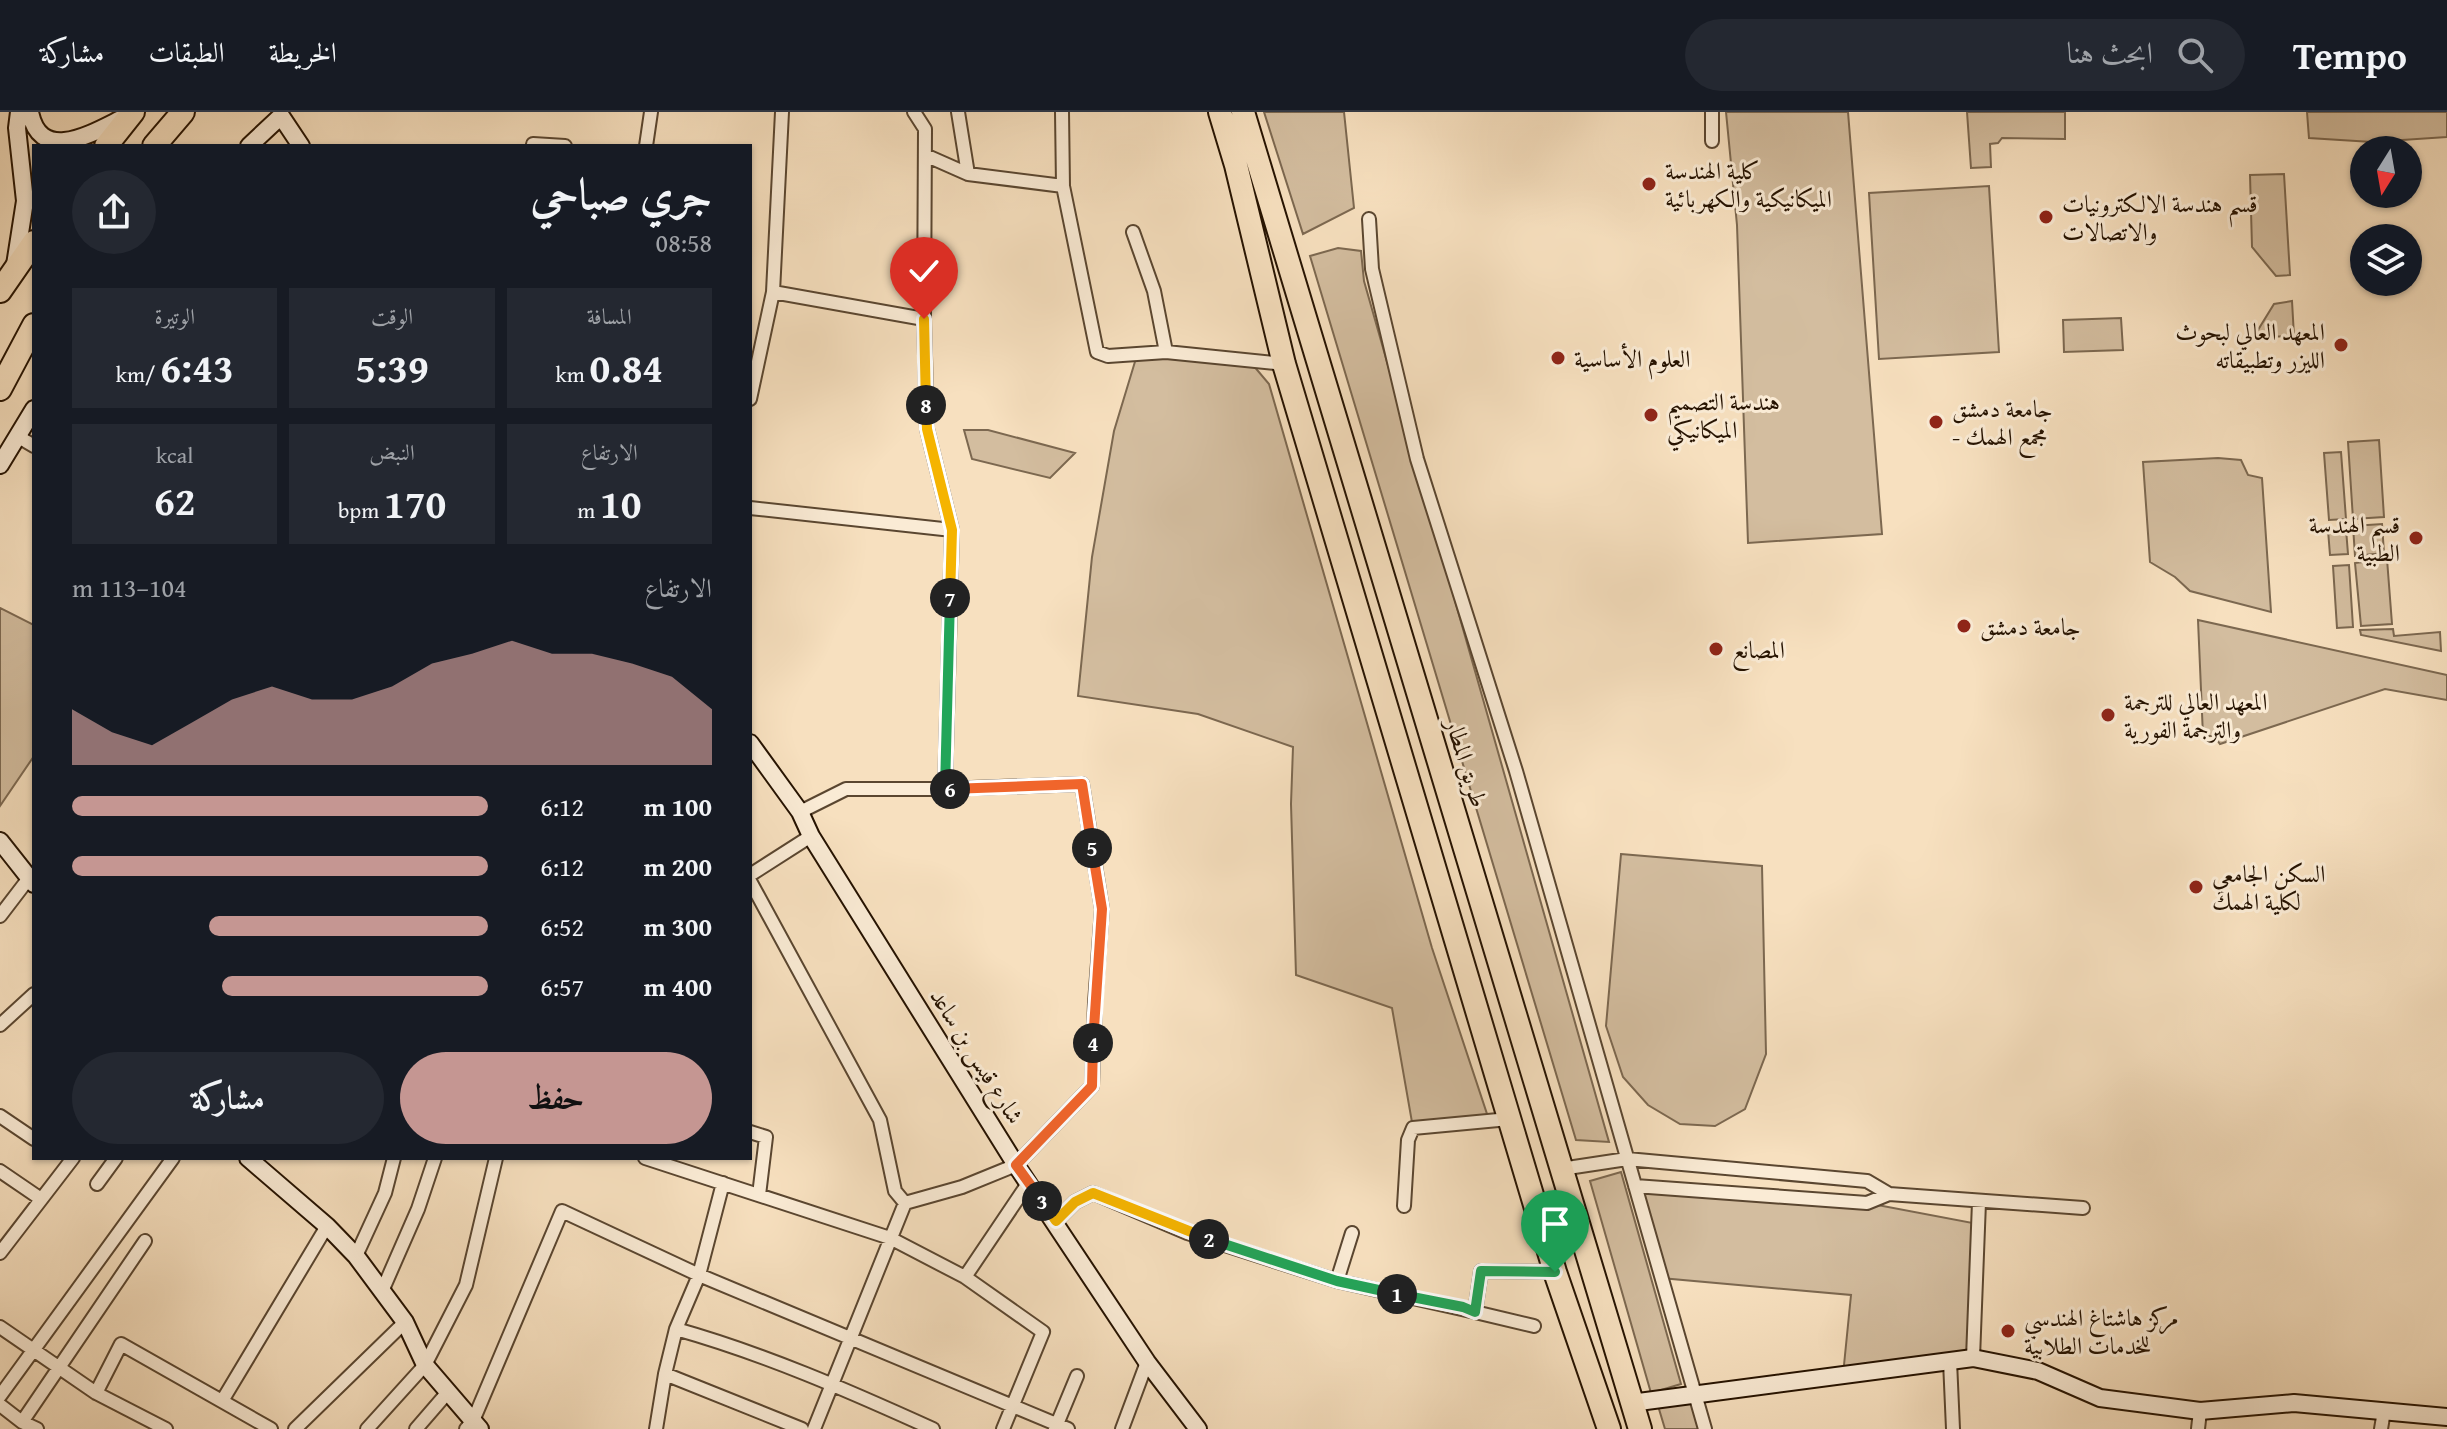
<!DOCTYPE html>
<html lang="ar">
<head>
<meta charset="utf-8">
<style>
	body { margin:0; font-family:"Gentium Book Plus",Amiri,serif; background:#242831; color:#f1f3f6; direction:rtl; height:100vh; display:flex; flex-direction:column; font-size:30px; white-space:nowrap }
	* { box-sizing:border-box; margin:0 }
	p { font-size:26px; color:#9ea1a6 }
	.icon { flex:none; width:44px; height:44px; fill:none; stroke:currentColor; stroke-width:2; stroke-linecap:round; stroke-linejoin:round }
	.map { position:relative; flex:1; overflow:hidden; direction:ltr }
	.panel { position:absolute; left:32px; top:32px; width:720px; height:1016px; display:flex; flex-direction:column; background:#171b24; border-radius:0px; box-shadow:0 2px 6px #0004; direction:rtl }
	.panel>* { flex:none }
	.needle { width:52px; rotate:191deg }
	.controls { position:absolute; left:2350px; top:24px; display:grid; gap:16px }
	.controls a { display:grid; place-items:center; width:72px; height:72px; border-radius:50%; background:#171b24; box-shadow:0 2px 6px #0004; font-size:40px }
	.pin { position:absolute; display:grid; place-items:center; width:68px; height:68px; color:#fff; margin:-82px -34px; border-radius:50% 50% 50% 0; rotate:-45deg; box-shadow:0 0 8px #0007 }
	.pin .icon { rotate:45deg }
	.km { position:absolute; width:40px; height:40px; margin:-20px; border-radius:50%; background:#222; color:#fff; font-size:22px; line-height:40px; text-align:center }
	.round { display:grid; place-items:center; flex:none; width:84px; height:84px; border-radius:42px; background:#242831 }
	.overview { display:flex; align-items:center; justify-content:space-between; height:136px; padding:0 40px }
	h1 { font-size:44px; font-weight:600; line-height:60px }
	.figures { display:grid; grid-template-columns:repeat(3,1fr); gap:12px; height:136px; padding:8px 40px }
	.figures div { display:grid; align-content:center; border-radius:0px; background:#242831; text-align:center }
	.figures b { font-size:40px; font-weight:600 }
	.figures small { font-size:22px; font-weight:400 }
	.figures p { font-size:22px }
	.chart { height:224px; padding:16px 40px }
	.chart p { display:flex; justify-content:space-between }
	.chart svg { width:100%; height:144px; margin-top:8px; fill:#c59692; opacity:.7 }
	.primary-button { display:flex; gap:16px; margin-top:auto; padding:16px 40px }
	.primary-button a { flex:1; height:92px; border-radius:48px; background:#c59692; color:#111; font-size:32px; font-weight:600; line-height:92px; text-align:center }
	.primary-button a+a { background:#242831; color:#f1f3f6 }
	ul { padding:0 40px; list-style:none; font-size:26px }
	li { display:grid; grid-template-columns:128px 96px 1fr; align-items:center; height:60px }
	li i { height:20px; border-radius:10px; background:#c59692 }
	header { display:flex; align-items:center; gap:48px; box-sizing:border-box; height:112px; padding:0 40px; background:#171b24; border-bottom:2px solid #363941 }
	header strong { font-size:38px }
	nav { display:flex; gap:44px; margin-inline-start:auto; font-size:28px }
	.search { width:560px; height:72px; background:#242831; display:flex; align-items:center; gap:20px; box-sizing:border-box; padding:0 28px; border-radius:44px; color:#9ea1a6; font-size:30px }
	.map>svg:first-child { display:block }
</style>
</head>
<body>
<header>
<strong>Tempo</strong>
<div class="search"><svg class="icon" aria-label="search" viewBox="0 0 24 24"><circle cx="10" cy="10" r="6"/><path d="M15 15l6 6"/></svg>ابحث هنا</div>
<nav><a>الخريطة</a><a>الطبقات</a><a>مشاركة</a></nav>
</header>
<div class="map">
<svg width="2447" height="1317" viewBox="0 0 2447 1317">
	<rect width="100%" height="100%" fill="#f7e0bf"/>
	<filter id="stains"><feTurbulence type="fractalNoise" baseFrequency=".0025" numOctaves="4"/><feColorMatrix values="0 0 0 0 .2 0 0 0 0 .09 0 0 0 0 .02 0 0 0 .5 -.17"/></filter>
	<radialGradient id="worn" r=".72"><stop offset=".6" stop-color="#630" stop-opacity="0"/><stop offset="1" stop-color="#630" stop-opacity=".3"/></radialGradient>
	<path fill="#d3bd9f" stroke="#7c6850" stroke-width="2" d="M 1264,0 L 1344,0 L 1354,96 L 1303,122 Z
		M 1726,0 L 1848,0 L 1882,422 L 1748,431 L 1737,113 Z
		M 1967,0 L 2065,0 L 2065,27 L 2002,26 L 1998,31 L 1990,32 L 1991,55 L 1971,56 Z
		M 2307,0 L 2447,0 L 2447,25 L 2372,30 L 2309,26 Z
		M 2284,62 L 2290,163 L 2276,164 L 2252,135 L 2250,63 Z
		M 1989,74 L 1999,240 L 1879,247 L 1869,81 Z
		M 1338,136 L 1361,139 L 1364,169 L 1609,1030 L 1576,1028 L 1310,144 Z
		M 2292,189 L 2294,224 L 2259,225 L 2258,218 L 2274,192 Z
		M 2121,206 L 2123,238 L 2064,240 L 2063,208 Z
		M 1137,243 L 1253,253 L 1269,272 L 1432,836 L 1489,1008 L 1413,1016 L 1392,896 L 1296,863 L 1291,692 L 1293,635 L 1198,602 L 1078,584 L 1092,445 L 1114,319 Z
		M 964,318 L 988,318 L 1075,341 L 1050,366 L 972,347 Z
		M 2379,328 L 2384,405 L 2353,407 L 2348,330 Z
		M 2341,340 L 2346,407 L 2329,408 L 2324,341 Z
		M 2218,346 L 2241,348 L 2248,363 L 2262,366 L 2271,500 L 2190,479 L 2175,465 L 2150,450 L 2143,350 Z
		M 2382,412 L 2384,441 L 2355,444 L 2353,414 Z
		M 2346,417 L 2348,442 L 2330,443 L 2328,418 Z
		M 2387,447 L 2392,512 L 2361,514 L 2355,451 Z
		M 2349,453 L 2353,515 L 2337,516 L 2333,454 Z
		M 0,496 L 34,513 L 34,644 L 0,694 Z
		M 2198,508 L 2447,563 L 2447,588 L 2385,577 L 2220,632 L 2214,624 L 2203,624 Z
		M 2393,517 L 2394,524 L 2440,520 L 2441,539 L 2361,523 L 2360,518 Z
		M 1621,742 L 1762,754 L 1766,942 L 1745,997 L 1715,1014 L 1680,1012 L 1648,993 L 1623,965 L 1606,914 Z
		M 1621,1060 L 1681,1272 L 1651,1281 L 1590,1069 Z
		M 1635,1074 L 1867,1091 L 1978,1112 L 1973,1246 L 1843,1263 L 1851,1183 L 1661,1166 Z
		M 1694,1282 L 1705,1317 L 1665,1317 L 1656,1287 Z"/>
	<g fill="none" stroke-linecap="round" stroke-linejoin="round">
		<g stroke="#5a4630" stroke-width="16">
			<path id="street" d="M 914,0 L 925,17 L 924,207 L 927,317 L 952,418 L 945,677
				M 958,0 L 968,62
				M 1062,0 L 1063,74
				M 1712,29 L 1712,0
				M 533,32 L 565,34
				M 646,34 L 651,0
				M 925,43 L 968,62 L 1063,74 L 1097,240 L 1108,244 L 1166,240 L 1284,252
				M 1369,107 L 1372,157 L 1417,347 L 1516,659 L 1705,1317
				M 1133,120 L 1154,179 L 1166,240
				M 773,180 L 924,207
				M 750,287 L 773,180 L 782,0
				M 17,324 L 34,334
				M 750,396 L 952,418
				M 750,763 L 811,724
				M 750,769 L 880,1008 L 895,1079 L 905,1091 L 962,1075 L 1016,1053 L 1092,974 L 1095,891 L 1102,797 L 1082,672 L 945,677 L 846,677 L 800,700
				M 0,804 L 29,766
				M 0,913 L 34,882
				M 0,1004 L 34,1027
				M 750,1020 L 766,1025 L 759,1083
				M 645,1046 L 890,1126 L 965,1165 L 1043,1220 L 1003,1317
				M 1561,1057 L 1627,1047 L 1867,1069 L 1889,1082 L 2083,1096
				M 0,1059 L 41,1087
				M 97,1072 L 116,1046
				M 1635,1074 L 1867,1091 L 1889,1082
				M 1404,1094 L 1408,1028 L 1413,1016 L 1509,1007
				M 1056,1109 L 1075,1090 L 1093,1081 L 1187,1121 L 1337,1169 L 1475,1200 L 1481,1159 L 1555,1160
				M 0,1141 L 73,1046
				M 356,1144 L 385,1081 L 394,1046
				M 965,1165 L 1029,1070
				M 1337,1169 L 1352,1121
				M 383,1177 L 418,1097 L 435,1046
				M 1475,1200 L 1534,1214
				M 0,1215 L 96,1281 L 166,1317
				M 676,1217 C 765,1242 849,1279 933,1317
				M 1973,1246 L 1979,1090
				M 1950,1249 L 1953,1317
				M 665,1262 L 802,1317
				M 96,1281 L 121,1232 L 271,1317
				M 0,1284 L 173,1046
				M 222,1289 L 327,1114
				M 0,1293 L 22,1310 L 37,1317
				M 22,1310 L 145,1129
				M 295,1317 L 405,1210
				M 367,1317 L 425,1253 L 466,1173 L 496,1046
				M 416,1317 L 448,1280
				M 466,1317 L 473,1309 L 562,1099 L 699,1163 L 1068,1317
				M 656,1317 L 665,1262 L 676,1217 L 699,1163 L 723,1071
				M 814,1317 L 905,1091
				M 1055,1317 L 1077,1264
				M 1122,1317 L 1147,1250
				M 2198,1317 L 2200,1299
				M 2381,1317 L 2384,1299"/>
		</g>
		<g stroke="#251200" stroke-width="20">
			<path id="secondary" d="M 30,0 C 41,55 97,18 127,4
				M 249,34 L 281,4 L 301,34
				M 15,153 L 25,89 L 17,16 L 19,0
				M 0,353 L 34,297
				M 750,631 L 800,700 L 811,724 L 1016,1053 L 1147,1250 L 1198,1317
				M 0,729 L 34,772
				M 248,1046 L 327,1114 L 356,1144 L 405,1210 L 425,1253 L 480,1317
				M 1631,1291 L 1973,1246 L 2038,1259 L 2100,1286 L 2200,1299 L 2294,1291 L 2447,1305"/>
		</g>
		<g stroke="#251200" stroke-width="26">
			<path id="highway" d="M 1220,0 L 1236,53 L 1284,252 L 1555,1160 L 1609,1317
				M 1243,0 L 1640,1317
				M 106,34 L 133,0
				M 154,34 L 183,0
				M 0,179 L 34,130
				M 0,277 L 34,213"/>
		</g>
		<use href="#street" stroke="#faebd5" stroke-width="12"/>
		<use href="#secondary" stroke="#faebd5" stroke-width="16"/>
		<use href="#highway" stroke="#f7e0bf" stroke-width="22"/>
	</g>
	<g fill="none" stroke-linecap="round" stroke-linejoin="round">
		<g stroke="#fff" stroke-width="16">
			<path id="split-1" d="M 1397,1182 L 1463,1195 L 1475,1200 L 1481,1159 L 1555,1160"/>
		</g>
		<g stroke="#fff" stroke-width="16">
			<path id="split-2" d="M 1209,1127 L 1337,1169 L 1397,1182"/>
		</g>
		<g stroke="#fff" stroke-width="16">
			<path id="split-3" d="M 1042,1089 L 1056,1109 L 1075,1090 L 1093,1081 L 1209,1127"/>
		</g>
		<g stroke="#fff" stroke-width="16">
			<path id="split-4" d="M 1042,1089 L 1016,1053 L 1092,974 L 1093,931"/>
		</g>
		<g stroke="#fff" stroke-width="16">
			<path id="split-5" d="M 1092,736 L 1102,797 L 1093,931"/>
		</g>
		<g stroke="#fff" stroke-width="16">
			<path id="split-6" d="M 950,677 L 1082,672 L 1092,736"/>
		</g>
		<g stroke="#fff" stroke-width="16">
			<path id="split-7" d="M 950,486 L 945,677 L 950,677"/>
		</g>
		<g stroke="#fff" stroke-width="16">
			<path id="split-8" d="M 926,293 L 927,317 L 952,418 L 950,486"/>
		</g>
		<g stroke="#fff" stroke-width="16">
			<path id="split-9" d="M 924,207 L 926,293"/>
		</g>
		<use href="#split-1" stroke="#22a559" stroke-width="10"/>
		<use href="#split-2" stroke="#22a559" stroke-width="10"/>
		<use href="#split-3" stroke="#f5b400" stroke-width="10"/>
		<use href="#split-4" stroke="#f0652b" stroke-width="10"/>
		<use href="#split-5" stroke="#f0652b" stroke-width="10"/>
		<use href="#split-6" stroke="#f0652b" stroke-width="10"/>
		<use href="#split-7" stroke="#22a559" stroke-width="10"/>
		<use href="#split-8" stroke="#f5b400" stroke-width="10"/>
		<use href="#split-9" stroke="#f5b400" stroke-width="10"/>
	</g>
	<g fill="#8f2418" stroke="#faebd5" stroke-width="3">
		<circle cx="1649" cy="72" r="8"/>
		<circle cx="2046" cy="105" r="8"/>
		<circle cx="2341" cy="233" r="8"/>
		<circle cx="1558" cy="246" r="8"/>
		<circle cx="1651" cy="303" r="8"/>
		<circle cx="1936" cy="310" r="8"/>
		<circle cx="2416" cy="426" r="8"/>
		<circle cx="1964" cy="514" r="8"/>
		<circle cx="1716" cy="537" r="8"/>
		<circle cx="2108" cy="603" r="8"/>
		<circle cx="2196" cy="775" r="8"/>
		<circle cx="2008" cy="1219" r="8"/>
	</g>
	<g text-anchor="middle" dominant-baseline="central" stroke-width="6" stroke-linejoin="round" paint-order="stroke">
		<g font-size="24" fill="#251200" stroke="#faebd5" text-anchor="start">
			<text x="1665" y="58">كلية الهندسة<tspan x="1665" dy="28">الميكانيكية والكهربائية</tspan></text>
			<text x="2062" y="91">قسم هندسة الالكترونيات<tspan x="2062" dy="28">والاتصالات</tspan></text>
			<text x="2325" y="219" text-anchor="end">المعهد العالي لبحوث<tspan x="2325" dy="28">الليزر وتطبيقاته</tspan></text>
			<text x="1574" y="246">العلوم الأساسية</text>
			<text x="1667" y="289">هندسة التصميم<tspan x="1667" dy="28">الميكانيكي</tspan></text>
			<text x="1952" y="296">جامعة دمشق<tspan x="1952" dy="28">- مجمع الهمك</tspan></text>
			<text x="2400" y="412" text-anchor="end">قسم الهندسة<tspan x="2400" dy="28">الطبية</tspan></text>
			<text x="1980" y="514">جامعة دمشق</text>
			<text x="1732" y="537">المصانع</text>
			<text x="2124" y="589">المعهد العالي للترجمة<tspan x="2124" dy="28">والترجمة الفورية</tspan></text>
			<text x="2212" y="761">السكن الجامعي<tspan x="2212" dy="28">لكلية الهمك</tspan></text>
			<text x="2024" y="1205">مركز هاشتاغ الهندسي<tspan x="2024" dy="28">للخدمات الطلابية</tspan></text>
		</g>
		<g font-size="24" fill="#251200" stroke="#faebd5">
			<text transform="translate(1467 651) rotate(73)">طريق المطار</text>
			<text transform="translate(977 944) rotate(58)">شارع قيس بن ساعد</text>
		</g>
	</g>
	<rect width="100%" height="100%" filter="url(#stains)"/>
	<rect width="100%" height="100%" fill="url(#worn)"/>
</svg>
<div class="controls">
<a><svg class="needle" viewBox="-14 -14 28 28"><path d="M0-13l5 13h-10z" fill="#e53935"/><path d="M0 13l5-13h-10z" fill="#9ea1a6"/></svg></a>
<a><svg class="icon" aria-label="layers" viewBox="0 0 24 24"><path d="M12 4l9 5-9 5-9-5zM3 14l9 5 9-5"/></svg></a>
</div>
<div class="pin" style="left:1555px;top:1160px;background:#1e9e55"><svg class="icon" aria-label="arrive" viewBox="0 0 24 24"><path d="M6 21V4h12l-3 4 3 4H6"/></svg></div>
<div class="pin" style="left:924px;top:207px;background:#d93025"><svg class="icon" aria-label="check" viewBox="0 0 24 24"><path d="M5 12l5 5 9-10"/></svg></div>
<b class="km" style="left:1397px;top:1182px">1</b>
<b class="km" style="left:1209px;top:1127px">2</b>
<b class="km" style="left:1042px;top:1089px">3</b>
<b class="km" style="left:1093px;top:931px">4</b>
<b class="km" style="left:1092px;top:736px">5</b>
<b class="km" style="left:950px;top:677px">6</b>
<b class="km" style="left:950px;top:486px">7</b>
<b class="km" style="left:926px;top:293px">8</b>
<section class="panel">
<div class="overview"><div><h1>جري صباحي</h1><p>08:58</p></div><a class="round"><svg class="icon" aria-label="share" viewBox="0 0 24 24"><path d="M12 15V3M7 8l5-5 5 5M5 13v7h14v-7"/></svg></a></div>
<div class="figures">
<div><p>المسافة</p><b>0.84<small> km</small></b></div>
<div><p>الوقت</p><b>5:39</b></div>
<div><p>الوتيرة</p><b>6:43<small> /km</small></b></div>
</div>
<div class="figures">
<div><p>الارتفاع</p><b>10<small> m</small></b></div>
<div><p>النبض</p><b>170<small> bpm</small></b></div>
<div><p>kcal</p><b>62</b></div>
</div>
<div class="chart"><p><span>الارتفاع</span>104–113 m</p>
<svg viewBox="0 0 160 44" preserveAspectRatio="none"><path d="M0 44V27L10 34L20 38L30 31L40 24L50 20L60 24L70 24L80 20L90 13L100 10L110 6L120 10L130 10L140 13L150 17L160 27V44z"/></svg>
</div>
<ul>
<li><b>100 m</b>6:12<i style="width:100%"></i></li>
<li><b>200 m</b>6:12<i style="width:100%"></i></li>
<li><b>300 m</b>6:52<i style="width:67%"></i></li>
<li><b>400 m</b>6:57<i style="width:64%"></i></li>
</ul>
<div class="primary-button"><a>حفظ</a><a>مشاركة</a></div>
</section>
</div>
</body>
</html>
